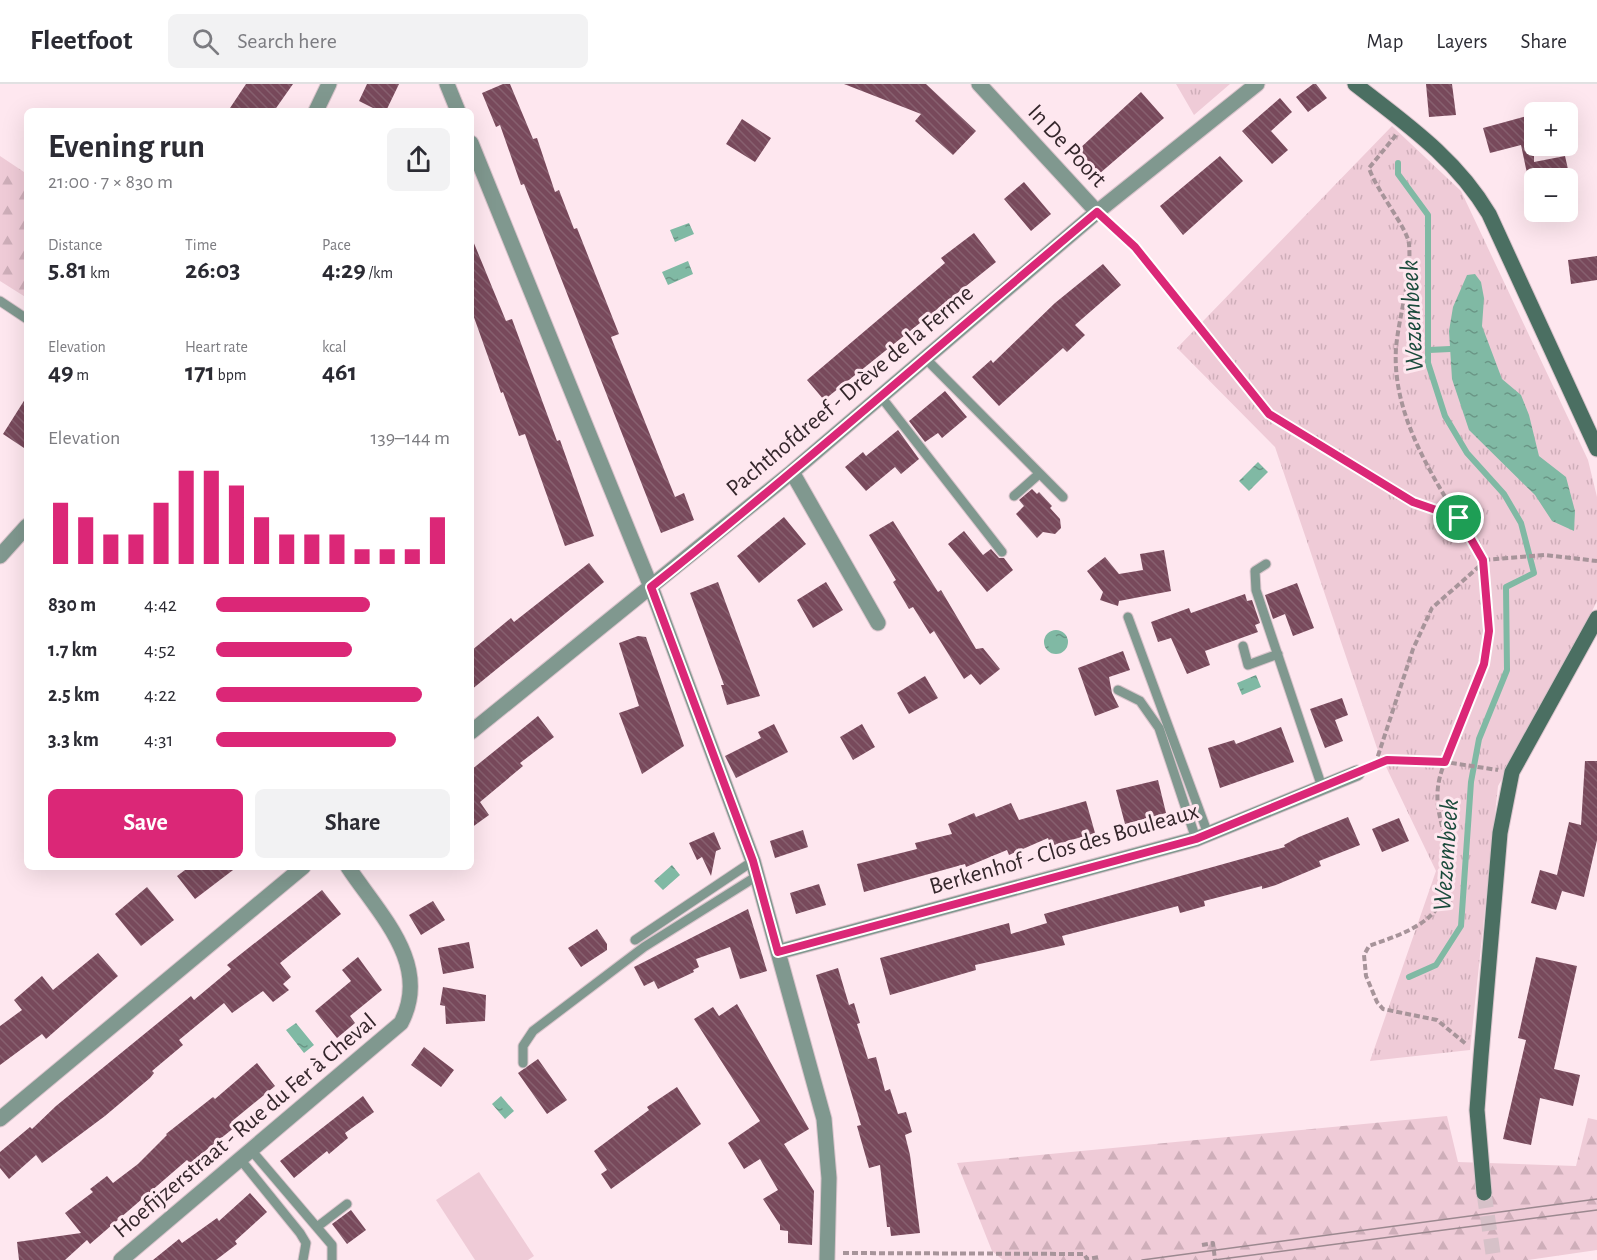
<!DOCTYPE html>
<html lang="en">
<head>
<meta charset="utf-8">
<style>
	body { margin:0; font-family:"Alegreya Sans",sans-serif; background:#f2f2f3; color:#2b2b33; height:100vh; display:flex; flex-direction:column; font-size:22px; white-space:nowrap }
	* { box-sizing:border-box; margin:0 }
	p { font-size:20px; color:#7c7c81 }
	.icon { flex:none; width:33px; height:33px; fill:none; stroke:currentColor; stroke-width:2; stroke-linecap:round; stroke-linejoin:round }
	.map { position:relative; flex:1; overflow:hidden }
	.details { position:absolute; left:24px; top:24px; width:450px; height:762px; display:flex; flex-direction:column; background:#fff; border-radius:9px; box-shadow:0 6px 24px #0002 }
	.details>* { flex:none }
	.buttons { position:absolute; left:1524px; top:18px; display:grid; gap:12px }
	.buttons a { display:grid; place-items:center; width:54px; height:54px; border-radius:9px; background:#fff; box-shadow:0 6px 24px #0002; font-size:30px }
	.pin { position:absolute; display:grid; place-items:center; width:51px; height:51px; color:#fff; margin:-26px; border:3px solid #fff; border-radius:50%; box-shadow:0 2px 6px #0007 }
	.round { display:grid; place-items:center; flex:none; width:63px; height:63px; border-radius:9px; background:#f2f2f3 }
	.summary { display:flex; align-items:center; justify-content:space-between; height:102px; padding:0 24px }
	h1 { font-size:33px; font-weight:600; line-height:45px }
	.figures { display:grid; grid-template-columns:repeat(3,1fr); gap:9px; height:102px; padding:6px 24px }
	.figures div { display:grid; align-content:center }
	.figures b { font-size:26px; font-weight:600 }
	.figures small { font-size:16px; font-weight:400 }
	.figures p { font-size:16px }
	.chart { height:168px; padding:12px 24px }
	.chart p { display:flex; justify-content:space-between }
	.chart svg { width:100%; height:108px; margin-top:6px; stroke:#db2777; stroke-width:6 }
	.cta { display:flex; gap:12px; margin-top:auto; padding:12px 24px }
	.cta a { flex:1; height:69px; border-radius:9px; background:#db2777; color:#fff; font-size:24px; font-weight:600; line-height:69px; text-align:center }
	.cta a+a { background:#f2f2f3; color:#2b2b33 }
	ul { padding:0 24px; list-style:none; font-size:20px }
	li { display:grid; grid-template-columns:96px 72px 1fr; align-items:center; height:45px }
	li i { height:15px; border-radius:8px; background:#db2777 }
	header { display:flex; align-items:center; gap:36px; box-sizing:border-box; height:84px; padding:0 30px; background:#fff; border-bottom:2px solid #e1e1e2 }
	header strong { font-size:28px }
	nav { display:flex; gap:33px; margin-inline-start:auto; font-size:21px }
	.search { width:420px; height:54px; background:#f2f2f3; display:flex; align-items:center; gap:15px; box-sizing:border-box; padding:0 21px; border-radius:9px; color:#7c7c81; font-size:22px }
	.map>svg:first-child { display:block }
</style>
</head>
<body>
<header>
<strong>Fleetfoot</strong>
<div class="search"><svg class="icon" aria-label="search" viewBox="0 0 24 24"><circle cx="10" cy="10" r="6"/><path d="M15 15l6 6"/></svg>Search here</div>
<nav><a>Map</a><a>Layers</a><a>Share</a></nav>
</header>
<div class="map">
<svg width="1597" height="1176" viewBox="0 0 1597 1176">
	<defs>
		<pattern id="forest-firs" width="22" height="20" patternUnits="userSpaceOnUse" patternTransform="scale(1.5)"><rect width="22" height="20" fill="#efcbd7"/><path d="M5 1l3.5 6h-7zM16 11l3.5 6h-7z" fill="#ceaeb9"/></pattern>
		<pattern id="park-tufts" width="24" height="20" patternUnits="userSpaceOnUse" patternTransform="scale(1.5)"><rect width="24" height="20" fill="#efcbd7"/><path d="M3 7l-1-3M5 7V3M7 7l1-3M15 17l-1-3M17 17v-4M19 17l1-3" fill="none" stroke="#ceaeb9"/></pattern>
		<pattern id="water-ripples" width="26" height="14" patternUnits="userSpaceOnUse" patternTransform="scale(1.5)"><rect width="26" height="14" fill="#80b9a4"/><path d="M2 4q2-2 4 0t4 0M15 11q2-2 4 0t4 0" fill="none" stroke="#6a9686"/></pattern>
		<pattern id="building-back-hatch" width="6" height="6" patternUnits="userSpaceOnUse" patternTransform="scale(1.5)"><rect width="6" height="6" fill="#78495b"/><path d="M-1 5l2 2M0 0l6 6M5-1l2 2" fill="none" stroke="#87606f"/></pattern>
	</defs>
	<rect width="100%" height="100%" fill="#fee7ef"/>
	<path fill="url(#forest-firs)" d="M 0,72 L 27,90 L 27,214 L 0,197 Z
		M 1447,1032 L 1458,1078 L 1576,1082 L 1588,1034 L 1597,1036 L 1597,1166 L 1528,1176 L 1003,1176 L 992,1167 L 957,1079 Z"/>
	<path fill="url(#park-tufts)" d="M 1176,0 L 1230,0 L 1194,31 Z
		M 1392,42 L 1461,107 L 1588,376 L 1597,413 L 1597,517 L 1553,606 L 1498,702 L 1470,966 L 1370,977 L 1436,787 L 1377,664 L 1275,363 L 1177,264 Z"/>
	<path fill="#efcbd7" d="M 479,1088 L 534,1172 L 528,1176 L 475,1176 L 436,1116 Z"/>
	<path fill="url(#water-ripples)" d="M 689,139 L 694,150 L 675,158 L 670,146 Z
		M 688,177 L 693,190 L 668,201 L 662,188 Z
		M 1475,190 L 1481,198 L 1484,214 L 1482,242 L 1502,295 L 1521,311 L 1529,331 L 1539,372 L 1566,393 L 1575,427 L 1574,447 L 1552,437 L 1535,411 L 1469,346 L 1452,295 L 1449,247 L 1453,223 L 1467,191 Z
		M 1258,378 L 1268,388 L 1249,407 L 1239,397 Z
		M1044 558a12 12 0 1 1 24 0a12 12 0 1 1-24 0Z
		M 1256,591 L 1261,603 L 1242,611 L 1237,599 Z
		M 672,781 L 680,791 L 663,806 L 654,797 Z
		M 296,939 L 314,961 L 304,969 L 286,946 Z
		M 501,1012 L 514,1027 L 505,1035 L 492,1020 Z"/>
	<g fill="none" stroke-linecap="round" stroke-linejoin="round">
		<path stroke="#80b9a4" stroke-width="6" d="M 1398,79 L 1398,90 L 1428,131 L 1428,279 L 1445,332 L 1467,369 L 1504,410 L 1521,439 L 1534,489 L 1506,503 L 1507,586 L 1479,655 L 1471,698 L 1461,842 L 1436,881 L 1409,893
			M 1429,266 L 1450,265"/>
	</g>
	<path fill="url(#building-back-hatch)" d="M 246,0 L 293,0 L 274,27 L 228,27 Z
		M 367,0 L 399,0 L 386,27 L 379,27 L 359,17 Z
		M 503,0 L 510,0 L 533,55 L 537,54 L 555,108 L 559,106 L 574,145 L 577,144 L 619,250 L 611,253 L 675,413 L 684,409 L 694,436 L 661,449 L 524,100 L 521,101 L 500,41 L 496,43 L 482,9 Z
		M 844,0 L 926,0 L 976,47 L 953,71 L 915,37 L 921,30 Z
		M 1313,0 L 1316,0 L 1327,14 L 1308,28 L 1296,13 Z
		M 1426,0 L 1452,0 L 1456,31 L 1429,33 Z
		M 1141,8 L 1164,34 L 1099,90 L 1078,66 Z
		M 1280,14 L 1292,28 L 1271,47 L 1288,66 L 1272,80 L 1242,47 Z
		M 1534,30 L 1534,78 L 1565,72 L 1570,94 L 1528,94 L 1521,61 L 1490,69 L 1483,44 Z
		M 742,35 L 771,54 L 755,78 L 726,60 Z
		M 1220,72 L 1243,97 L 1183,151 L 1160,122 Z
		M 1024,98 L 1051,130 L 1031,147 L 1004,115 Z
		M 974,149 L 996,178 L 824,316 L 807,296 L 945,179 L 941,174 Z
		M 471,152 L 506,237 L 512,235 L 557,357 L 560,356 L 594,452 L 565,462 L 525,350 L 519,352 L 503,308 L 501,309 L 471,225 Z
		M 1597,172 L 1597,196 L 1571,200 L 1568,176 Z
		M 1103,180 L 1121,201 L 1075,241 L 1085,251 L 1067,268 L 1063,264 L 999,322 L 972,293 L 991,276 L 993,279 L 1055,219 Z
		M 945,307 L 967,333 L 942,354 L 938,349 L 925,358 L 909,337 Z
		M 27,312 L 27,366 L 3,350 Z
		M 898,346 L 919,375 L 901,390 L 895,383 L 866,407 L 845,383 L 863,368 L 866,372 Z
		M 1032,405 L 1037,410 L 1039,408 L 1052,422 L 1050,424 L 1060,435 L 1061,444 L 1055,450 L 1043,448 L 1037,454 L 1016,430 L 1024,422 L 1019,416 Z
		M 784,433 L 806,460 L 759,499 L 737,472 Z
		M 893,437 L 938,508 L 941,506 L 976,565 L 983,564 L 1000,585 L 980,601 L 971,590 L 964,595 L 934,547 L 930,550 L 913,523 L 909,525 L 893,498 L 896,496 L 869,451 Z
		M 964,447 L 983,471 L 991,465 L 999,474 L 1004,474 L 1013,486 L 987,508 L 948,460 Z
		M 1164,466 L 1171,507 L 1119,517 L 1118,522 L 1100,516 L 1103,508 L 1087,487 L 1105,473 L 1119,490 L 1143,486 L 1140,470 Z
		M 589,479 L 604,498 L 471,606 L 471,567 L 511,534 L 514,538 Z
		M 718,498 L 760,612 L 727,621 L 721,601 L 724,601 L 690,509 Z
		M 826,498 L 843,526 L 813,544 L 797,516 Z
		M 1297,499 L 1314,544 L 1293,552 L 1285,530 L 1273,535 L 1265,511 Z
		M 1245,510 L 1247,517 L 1252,516 L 1260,539 L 1255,541 L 1258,548 L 1205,567 L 1210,581 L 1187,590 L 1171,554 L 1158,558 L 1151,538 L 1189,524 L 1191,529 Z
		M 638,552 L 646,553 L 684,662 L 642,690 L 619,629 L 639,622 L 619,559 Z
		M 1123,567 L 1130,586 L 1109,593 L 1112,609 L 1119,623 L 1095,632 L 1078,584 Z
		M 925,592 L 938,614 L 909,630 L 897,609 Z
		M 1342,614 L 1348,631 L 1335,636 L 1343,657 L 1325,664 L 1310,625 Z
		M 538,632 L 554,653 L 520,679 L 523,682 L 480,718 L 489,731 L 471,744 L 471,686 Z
		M 774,640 L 788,668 L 736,694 L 725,672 L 761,654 L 758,648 Z
		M 862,640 L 875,663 L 853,676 L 840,653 Z
		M 1281,643 L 1294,678 L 1220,704 L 1208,664 L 1234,656 L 1236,660 Z
		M 1585,677 L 1597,677 L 1597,756 L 1584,813 L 1562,807 L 1556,826 L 1531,819 L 1540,786 L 1557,791 L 1569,738 L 1581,741 Z
		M 1158,696 L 1166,729 L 1125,740 L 1116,706 Z
		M 1086,717 L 1095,749 L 1051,762 L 1048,754 L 1009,771 L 1007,766 L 966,783 L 965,780 L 864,808 L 857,780 L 917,765 L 915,759 L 952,750 L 948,740 L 974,729 L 976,733 L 1011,719 L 1019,736 Z
		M 1348,733 L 1360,761 L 1319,777 L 1321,782 L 1276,801 L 1262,805 L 1262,802 L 1204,817 L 1205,822 L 1180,829 L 1178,822 L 1062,852 L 1065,861 L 975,881 L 976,886 L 890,911 L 880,874 L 1009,839 L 1011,850 L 1047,839 L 1044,830 L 1285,763 L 1284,761 L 1299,753 Z
		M 1399,734 L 1409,757 L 1382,768 L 1372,745 Z
		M 803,746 L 808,763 L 775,774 L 770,757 Z
		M 714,748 L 721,765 L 716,767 L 711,792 L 702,773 L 697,776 L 689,759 Z
		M 189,783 L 237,783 L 195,815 L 177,792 Z
		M 819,800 L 826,821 L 796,830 L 790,809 Z
		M 147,803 L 174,836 L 141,862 L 115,830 Z
		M 322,806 L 341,830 L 280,879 L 291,893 L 283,900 L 289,906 L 273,918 L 263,907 L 232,929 L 224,919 L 179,956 L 183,961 L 152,987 L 154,989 L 150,994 L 105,1032 L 42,1079 L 36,1071 L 9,1095 L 0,1084 L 0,1068 L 30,1043 L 32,1045 L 56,1022 L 191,912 L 194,916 L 231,885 L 227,881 Z
		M 433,817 L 445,836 L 421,851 L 409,831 Z
		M 748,825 L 767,887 L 740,895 L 730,863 L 696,875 L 699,883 L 693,886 L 694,888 L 658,905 L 654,897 L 644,902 L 634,883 Z
		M 597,845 L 607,860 L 607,866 L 581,883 L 568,864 Z
		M 469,858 L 474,884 L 443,890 L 438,864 Z
		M 98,869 L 118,892 L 46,955 L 42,950 L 0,981 L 0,942 L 22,926 L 14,916 L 42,892 L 53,906 Z
		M 358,873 L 382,906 L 350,932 L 355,939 L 337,954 L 315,927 L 351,897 L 342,886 Z
		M 1536,873 L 1577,882 L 1554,985 L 1580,991 L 1573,1022 L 1540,1014 L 1531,1061 L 1503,1055 L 1526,956 L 1518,954 Z
		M 838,884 L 849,921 L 854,919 L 860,939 L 857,940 L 868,975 L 876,973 L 885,1007 L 890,1005 L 898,1030 L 906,1028 L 912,1048 L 905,1051 L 910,1071 L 920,1149 L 891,1152 L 890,1143 L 887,1143 L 880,1081 L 869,1084 L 857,1042 L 861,1041 L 816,891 Z
		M 443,903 L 486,911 L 485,937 L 446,940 L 445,922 L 440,921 Z
		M 737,920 L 809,1045 L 784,1060 L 814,1107 L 812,1161 L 788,1159 L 788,1147 L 780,1146 L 780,1141 L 763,1115 L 778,1106 L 760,1075 L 744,1085 L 728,1059 L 760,1037 L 694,935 L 713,923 L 719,932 Z
		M 424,963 L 454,986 L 441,1003 L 411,981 Z
		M 538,975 L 567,1016 L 547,1030 L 518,989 Z
		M 257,979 L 275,1002 L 231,1038 L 235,1043 L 190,1079 L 187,1076 L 90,1160 L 87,1156 L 65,1176 L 19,1176 L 17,1158 L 81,1149 L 65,1129 L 93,1108 L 90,1105 L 107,1092 L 113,1099 L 138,1080 L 167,1051 L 166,1050 L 213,1013 L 215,1015 Z
		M 677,1003 L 701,1040 L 611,1105 L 601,1090 L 607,1086 L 594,1067 L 649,1026 L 647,1023 Z
		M 363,1012 L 374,1028 L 345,1049 L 348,1054 L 329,1070 L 327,1067 L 294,1094 L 280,1077 Z
		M 250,1109 L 267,1128 L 235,1157 L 237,1160 L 216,1176 L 153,1176 L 179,1155 L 182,1159 L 217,1134 L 219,1137 Z
		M 351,1126 L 366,1146 L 347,1160 L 332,1140 Z"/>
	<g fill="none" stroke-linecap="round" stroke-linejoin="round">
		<path stroke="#d6c1c8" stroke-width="15" stroke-dasharray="15 8" stroke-linecap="butt" d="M 1484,1109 L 1494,1176"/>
		<g stroke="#dac4cc" stroke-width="11">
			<path id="lane" d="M 0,217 L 27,235
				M 924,273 L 1063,413
				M 882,314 L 1002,468
				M 1014,412 L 1039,390
				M 1266,480 L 1255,487 L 1256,506 L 1322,703
				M 1128,533 L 1208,750
				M 1243,562 L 1248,581 L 1278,570
				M 1118,606 L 1140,617 L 1159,644 L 1196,755
				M 635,856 L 753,777
				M 523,979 L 523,962 L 533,947 L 644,863 L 757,792
				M 251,1066 L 332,1161 L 332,1176
				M 240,1075 L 300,1149 L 306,1159 L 303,1176
				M 317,1143 L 347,1120"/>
		</g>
		<g stroke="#dac4cc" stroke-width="17">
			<path id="street" d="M 447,0 L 458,27
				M 979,0 L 1097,128
				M 316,27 L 329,0
				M 471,59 L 651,503 L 753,777 L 824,1035 L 829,1094 L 827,1176
				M 792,388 L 878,539
				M 0,472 L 27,442
				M 471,648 L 792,388 L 1097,128 L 1257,0
				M 778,868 L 1196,755 L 1357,689
				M 0,1035 L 303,783
				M 121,1176 L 401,939 C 432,880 379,830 348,783"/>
		</g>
		<g stroke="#dac4cc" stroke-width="17">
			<path id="secondary" d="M 1355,0 C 1405,39 1456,74 1489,130 L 1597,365
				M 1484,1109 L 1477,1026 L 1481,972 L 1500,749 L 1512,688 L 1597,534"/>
		</g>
		<path stroke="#a7949a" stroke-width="4" stroke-dasharray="6 3" stroke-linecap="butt" d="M 1396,51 L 1369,84 C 1376,106 1408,145 1409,160 C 1412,194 1399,230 1396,264 C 1391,342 1447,412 1483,476 L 1545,471 L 1597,477
			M 1109,139 L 1135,163 L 1269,330 L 1413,418 L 1458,434
			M 1483,476 L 1489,547 L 1484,580 L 1445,678 L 1498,686
			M 1375,681 L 1413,565 L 1432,524 L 1483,479
			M 1372,683 L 1387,676 L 1445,678 C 1428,718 1444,738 1450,777 C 1451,784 1448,792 1447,800 C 1441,839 1402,850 1369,862 L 1364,871 L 1366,892 L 1377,918 L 1383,925 L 1437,936 L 1466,960
			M 1202,1161 L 1213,1159 L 1215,1176
			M 843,1169 L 1084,1170 L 1087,1175 L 1099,1173"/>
		<use href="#lane" stroke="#80988f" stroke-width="9"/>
		<use href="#street" stroke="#80988f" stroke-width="15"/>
		<use href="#secondary" stroke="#4b6f62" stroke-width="15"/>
		<path stroke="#9b888f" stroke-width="1.5" d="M 1142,1176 L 1597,1115
			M 1214,1176 L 1597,1126"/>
	</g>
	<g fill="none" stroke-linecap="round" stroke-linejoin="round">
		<g stroke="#fff" stroke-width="12">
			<path id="route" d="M 1097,128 L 1135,163 L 1269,330 L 1413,418 L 1459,434 L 1483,476 L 1489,547 L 1484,580 L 1445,678 L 1387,676 L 1196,755 L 778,868 L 753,777 L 651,503 C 803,382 948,253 1097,128 Z"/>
		</g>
		<use href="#route" stroke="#db2777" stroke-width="8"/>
	</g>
	<g text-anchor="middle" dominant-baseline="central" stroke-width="6" stroke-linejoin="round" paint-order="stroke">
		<g font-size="24" fill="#35272c" stroke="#fee7ef">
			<text transform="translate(1067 62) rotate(47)">In De Poort</text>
			<text transform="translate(850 307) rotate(-40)">Pachthofdreef - Drève de la Ferme</text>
			<text transform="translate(1064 765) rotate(-16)">Berkenhof - Clos des Bouleaux</text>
			<text transform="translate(245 1042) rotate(-40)">Hoefijzerstraat - Rue du Fer à Cheval</text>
		</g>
		<g font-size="26" font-style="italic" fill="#1b4b3c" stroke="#fee7ef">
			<text transform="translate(1412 232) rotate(-93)">Wezembeek</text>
			<text transform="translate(1446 771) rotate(-86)">Wezembeek</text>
		</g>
	</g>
</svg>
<div class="buttons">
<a>+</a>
<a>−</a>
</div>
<div class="pin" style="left:1459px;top:434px;background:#1e9e55"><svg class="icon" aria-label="arrive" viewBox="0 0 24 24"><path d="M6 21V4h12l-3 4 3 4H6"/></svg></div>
<section class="details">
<div class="summary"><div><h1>Evening run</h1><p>21:00 · 7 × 830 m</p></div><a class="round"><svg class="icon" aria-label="share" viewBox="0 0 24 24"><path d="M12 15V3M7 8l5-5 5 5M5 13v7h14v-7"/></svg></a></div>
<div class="figures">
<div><p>Distance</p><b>5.81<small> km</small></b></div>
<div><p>Time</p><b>26:03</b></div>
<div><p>Pace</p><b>4:29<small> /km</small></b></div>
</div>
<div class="figures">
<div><p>Elevation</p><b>49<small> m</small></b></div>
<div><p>Heart rate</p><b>171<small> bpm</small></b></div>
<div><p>kcal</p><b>461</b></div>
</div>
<div class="chart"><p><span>Elevation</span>139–144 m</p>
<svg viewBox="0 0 160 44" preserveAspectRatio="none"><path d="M5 44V19M15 44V25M25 44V32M35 44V32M45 44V19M55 44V6M65 44V6M75 44V12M85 44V25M95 44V32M105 44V32M115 44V32M125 44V38M135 44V38M145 44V38M155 44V25"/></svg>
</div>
<ul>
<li><b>830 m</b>4:42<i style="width:66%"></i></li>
<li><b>1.7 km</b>4:52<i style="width:58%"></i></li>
<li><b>2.5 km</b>4:22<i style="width:88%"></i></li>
<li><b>3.3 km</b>4:31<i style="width:77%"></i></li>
</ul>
<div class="cta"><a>Save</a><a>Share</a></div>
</section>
</div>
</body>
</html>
